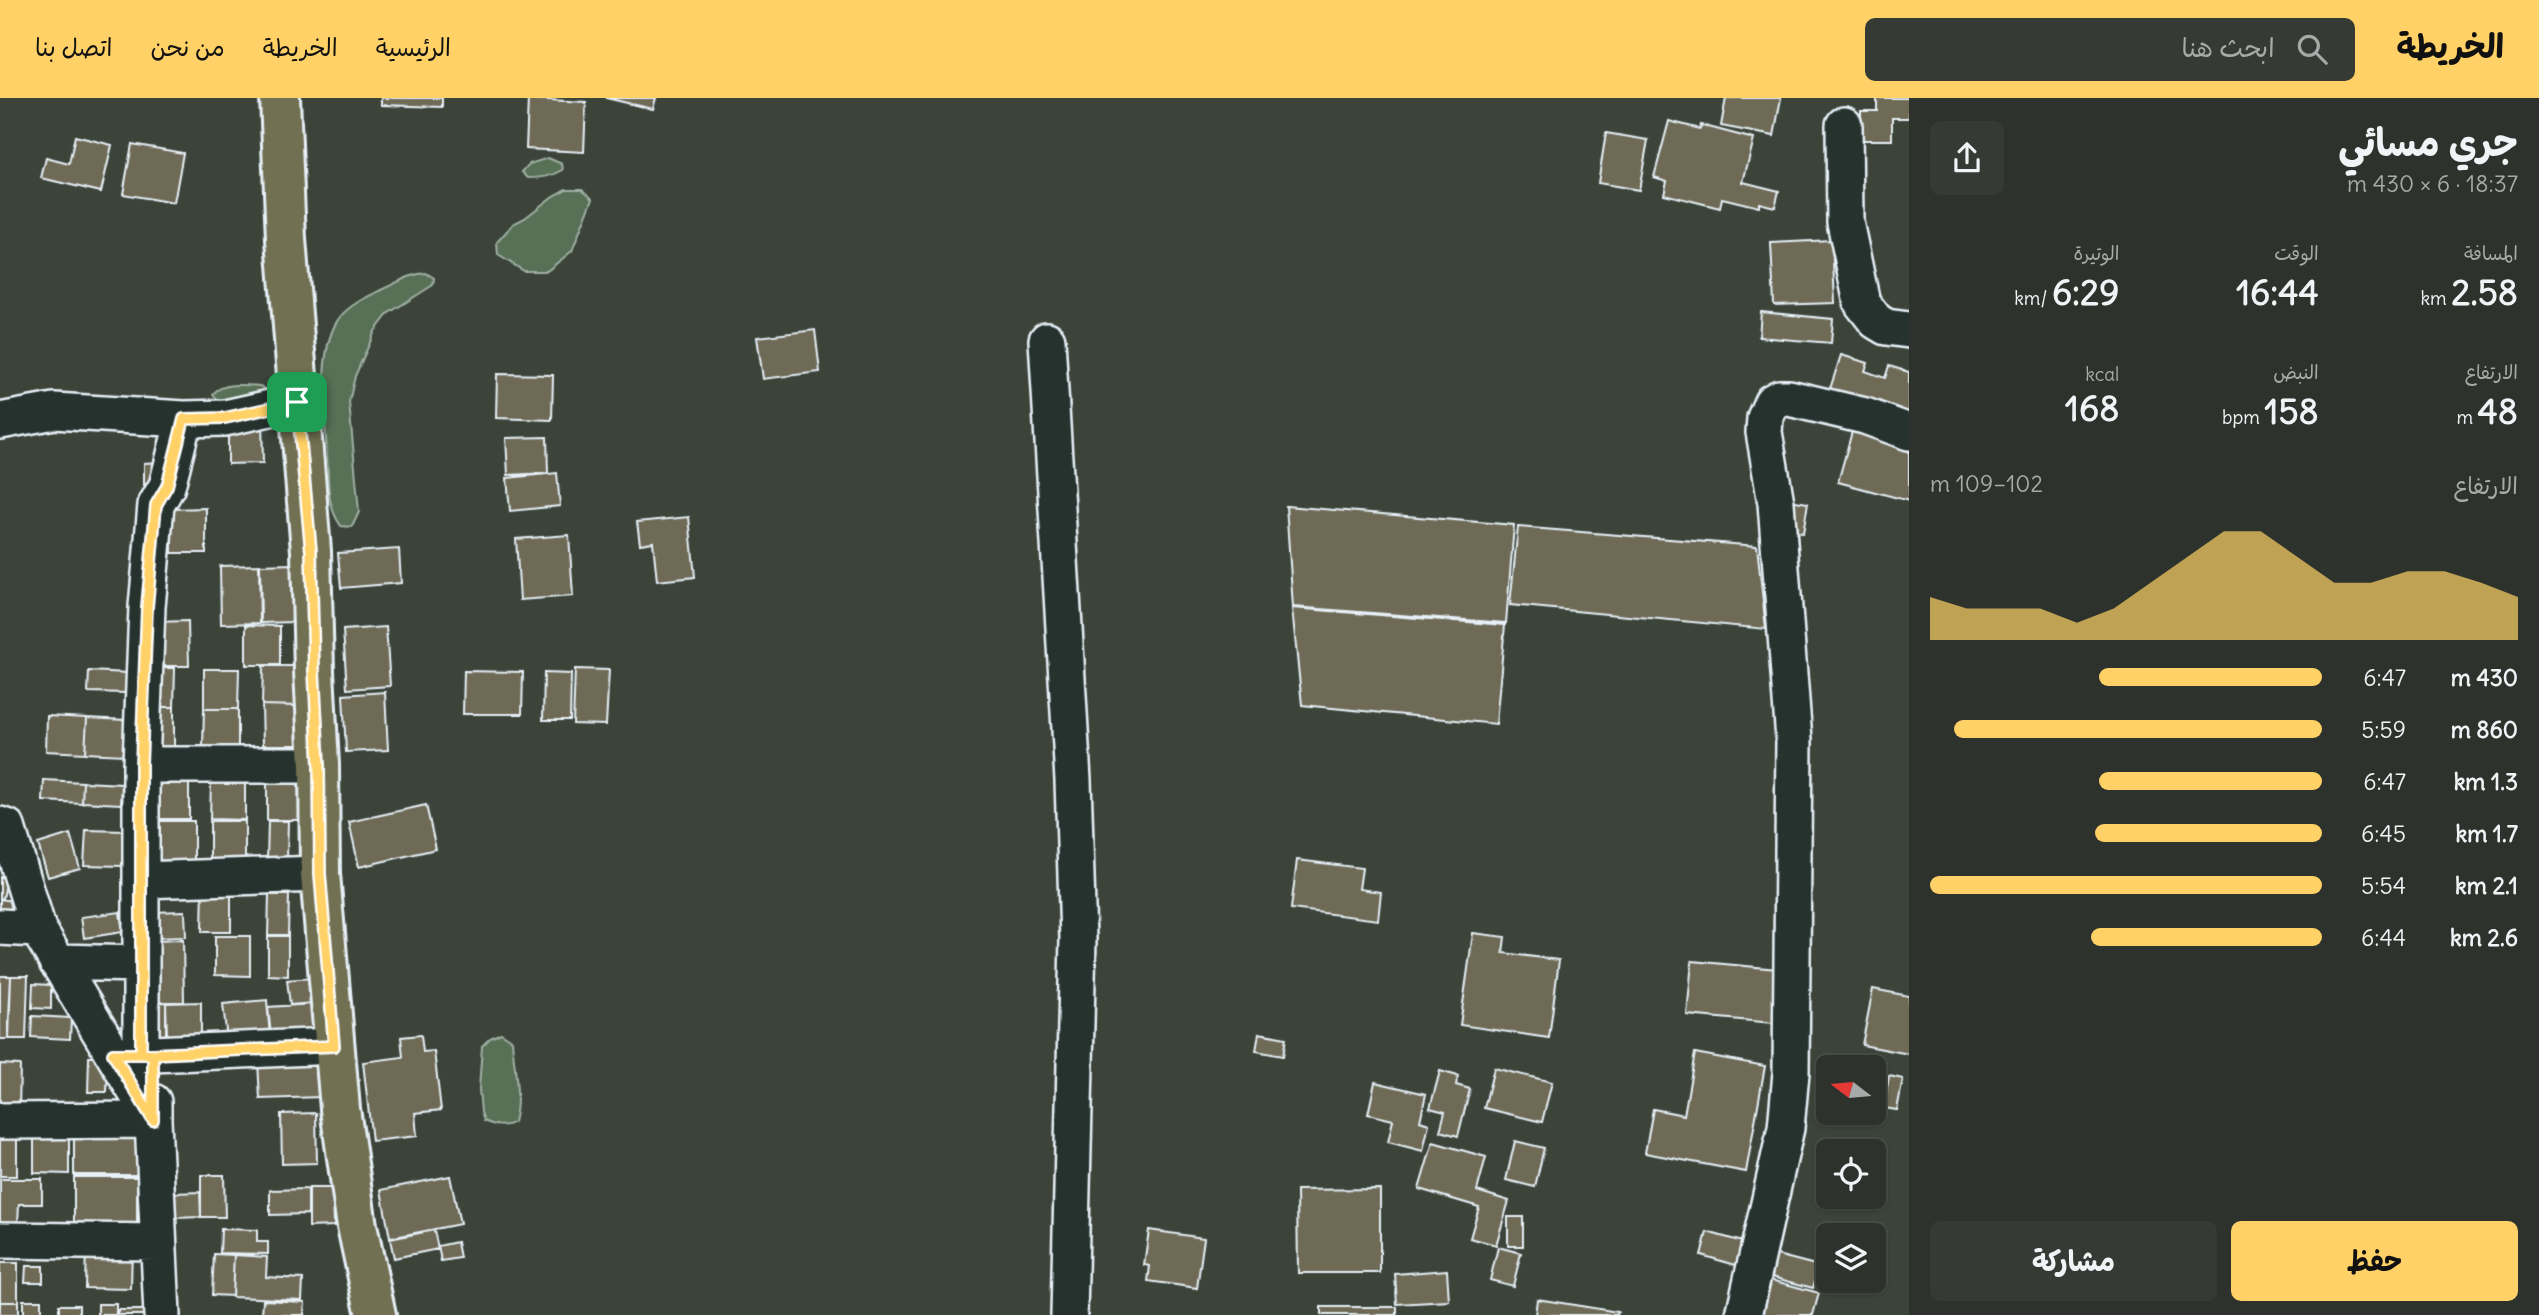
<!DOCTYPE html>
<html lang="ar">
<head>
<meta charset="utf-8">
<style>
	body { margin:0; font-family:Delius,"Playpen Sans Arabic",sans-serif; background:#353b34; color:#f1f3f6; direction:rtl; height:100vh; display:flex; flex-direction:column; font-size:26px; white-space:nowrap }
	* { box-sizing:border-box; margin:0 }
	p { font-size:23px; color:#a7aaa9 }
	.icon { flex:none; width:38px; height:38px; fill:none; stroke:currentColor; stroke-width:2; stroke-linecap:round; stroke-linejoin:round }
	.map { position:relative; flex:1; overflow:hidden; direction:ltr }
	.sheet { display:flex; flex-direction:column; background:#2d332c; width:630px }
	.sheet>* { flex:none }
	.needle { width:46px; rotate:286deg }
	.controls { position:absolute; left:1816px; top:957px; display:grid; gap:14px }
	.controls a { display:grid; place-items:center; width:70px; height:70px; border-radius:10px; background:#2d332c; box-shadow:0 2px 5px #0004,0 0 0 2px #484e48; font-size:35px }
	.pin { position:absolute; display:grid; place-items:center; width:60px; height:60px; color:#fff; margin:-30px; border-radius:14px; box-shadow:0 4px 10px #0006 }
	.round { display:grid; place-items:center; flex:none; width:74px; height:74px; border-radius:10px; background:#353b34 }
	.head { display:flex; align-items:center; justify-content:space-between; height:119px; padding:0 21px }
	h1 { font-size:38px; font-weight:700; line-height:52px }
	.figures { display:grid; grid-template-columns:repeat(3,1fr); gap:10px; height:119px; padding:7px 21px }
	.figures div { display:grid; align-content:center }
	.figures b { font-size:35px; font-weight:700 }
	.figures small { font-size:19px; font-weight:400 }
	.figures p { font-size:19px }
	.chart { height:196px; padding:14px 21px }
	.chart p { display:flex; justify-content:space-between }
	.chart svg { width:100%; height:126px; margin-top:7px; fill:#ffd166; opacity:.7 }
	.button { display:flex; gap:14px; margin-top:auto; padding:14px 21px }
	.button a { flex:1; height:80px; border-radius:10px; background:#ffd166; color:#111; font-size:28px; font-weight:700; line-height:80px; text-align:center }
	.button a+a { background:#353b34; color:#f1f3f6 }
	ul { padding:0 21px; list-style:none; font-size:23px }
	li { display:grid; grid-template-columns:112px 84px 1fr; align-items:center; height:52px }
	li i { height:18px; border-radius:9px; background:#ffd166 }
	header { display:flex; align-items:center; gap:42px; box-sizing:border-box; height:98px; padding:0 35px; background:#ffd166; color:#111 }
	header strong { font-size:33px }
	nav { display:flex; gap:38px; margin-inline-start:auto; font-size:24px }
	.search { width:490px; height:63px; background:#353b34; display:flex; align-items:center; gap:18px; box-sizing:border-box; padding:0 24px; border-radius:10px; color:#a7aaa9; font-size:26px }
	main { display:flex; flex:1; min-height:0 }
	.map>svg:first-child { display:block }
</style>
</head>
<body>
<header>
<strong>الخريطة</strong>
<div class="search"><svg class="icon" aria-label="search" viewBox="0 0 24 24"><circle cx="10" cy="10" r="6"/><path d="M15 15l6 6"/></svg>ابحث هنا</div>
<nav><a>الرئيسية</a><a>الخريطة</a><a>من نحن</a><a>اتصل بنا</a></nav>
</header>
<main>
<section class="sheet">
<div class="head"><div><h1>جري مسائي</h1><p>18:37 · 6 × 430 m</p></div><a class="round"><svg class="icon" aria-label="share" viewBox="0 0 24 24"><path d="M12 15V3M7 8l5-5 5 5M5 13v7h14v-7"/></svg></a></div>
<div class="figures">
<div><p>المسافة</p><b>2.58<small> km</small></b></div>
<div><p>الوقت</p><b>16:44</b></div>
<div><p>الوتيرة</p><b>6:29<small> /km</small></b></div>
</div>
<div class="figures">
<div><p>الارتفاع</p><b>48<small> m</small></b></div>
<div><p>النبض</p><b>158<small> bpm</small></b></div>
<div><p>kcal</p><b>168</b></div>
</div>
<div class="chart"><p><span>الارتفاع</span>102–109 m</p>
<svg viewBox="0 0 160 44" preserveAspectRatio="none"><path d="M0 44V29L10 33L20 33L30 33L40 38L50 33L60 24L70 15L80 6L90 6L100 15L110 24L120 24L130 20L140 20L150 24L160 29V44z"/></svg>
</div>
<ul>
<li><b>430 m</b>6:47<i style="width:57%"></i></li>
<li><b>860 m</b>5:59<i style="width:94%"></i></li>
<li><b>1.3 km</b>6:47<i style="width:57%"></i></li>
<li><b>1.7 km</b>6:45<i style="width:58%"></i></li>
<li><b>2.1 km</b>5:54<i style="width:100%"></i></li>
<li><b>2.6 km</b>6:44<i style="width:59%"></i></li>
</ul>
<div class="button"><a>حفظ</a><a>مشاركة</a></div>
</section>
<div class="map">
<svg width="1909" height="1217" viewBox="0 0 1909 1217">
	<rect width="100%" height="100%" fill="#3c443a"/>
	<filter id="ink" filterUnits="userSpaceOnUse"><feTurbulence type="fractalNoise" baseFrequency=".0143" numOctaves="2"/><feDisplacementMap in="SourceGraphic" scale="14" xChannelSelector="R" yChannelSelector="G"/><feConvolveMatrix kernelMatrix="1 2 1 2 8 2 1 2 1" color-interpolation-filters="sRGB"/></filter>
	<g filter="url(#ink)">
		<path fill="#587055" stroke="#a0b0a6" stroke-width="2" d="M 548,60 L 562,66 L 563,72 C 551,79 541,80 528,80 L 522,74 L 529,66 Z
			M 566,91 L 582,91 L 593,100 L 572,153 L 547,173 L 524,173 L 498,157 L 497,144 L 513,126 L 525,120 L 553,98 Z
			M 426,175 L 434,180 L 433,187 L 389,215 L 375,233 L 355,278 L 349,304 L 359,414 L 352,429 L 341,428 C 325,405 329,382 327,356 C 325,320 316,247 341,218 C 351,206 367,199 381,192 C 397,185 409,176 426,175 Z
			M 260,288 L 267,292 L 268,301 L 220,305 L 213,296 C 222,284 247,287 260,288 Z
			M 501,935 L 512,942 C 514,970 521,997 514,1024 C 504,1030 495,1028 484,1023 L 481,1014 L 479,991 L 482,948 L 490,940 Z"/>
		<path fill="#6e6a57" stroke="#e8f1f8" stroke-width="2" d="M 381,0 L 442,0 L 442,9 L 381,7 Z
			M 606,0 L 656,0 L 653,11 Z
			M 1726,0 L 1781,0 L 1774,38 L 1721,28 Z
			M 1877,0 L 1909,0 L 1909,20 L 1892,20 L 1892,42 L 1861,42 L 1861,13 L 1877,13 Z
			M 528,1 L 586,4 L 584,54 L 526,51 Z
			M 1669,23 L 1700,31 L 1701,27 L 1754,41 L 1743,84 L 1779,93 L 1775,109 L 1759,105 L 1759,109 L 1722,100 L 1720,110 L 1664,96 L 1667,83 L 1654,79 Z
			M 1606,35 L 1648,42 L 1639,92 L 1598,85 Z
			M 75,38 L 112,47 L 101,94 L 41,80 L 46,60 L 69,66 Z
			M 132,46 L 183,55 L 174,105 L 123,96 Z
			M 1832,142 L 1835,205 L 1774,207 L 1771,145 Z
			M 1761,214 L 1833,221 L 1831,245 L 1759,239 Z
			M 815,232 L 820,274 L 763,281 L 757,239 Z
			M 1841,257 L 1868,265 L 1865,273 L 1885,280 L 1889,268 L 1909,274 L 1909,320 L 1829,294 Z
			M 497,276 L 553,277 L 552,322 L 496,320 Z
			M 228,321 L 262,321 L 263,365 L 228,366 Z
			M 1853,330 L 1909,345 L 1909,403 L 1838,384 Z
			M 547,339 L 548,375 L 508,377 L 506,340 Z
			M 161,364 L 162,387 L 144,387 L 144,365 Z
			M 557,375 L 560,408 L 510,413 L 507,380 Z
			M 1789,402 L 1808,405 L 1803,435 L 1784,432 Z
			M 1286,408 L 1514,427 L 1506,525 L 1293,509 Z
			M 206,410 L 206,455 L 172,455 L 172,411 Z
			M 689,419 L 695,479 L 657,483 L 653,444 L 640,446 L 637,424 Z
			M 1518,429 L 1757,448 L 1766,531 L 1510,507 Z
			M 569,437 L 573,498 L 520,502 L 516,441 Z
			M 399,451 L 401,485 L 341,490 L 338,455 Z
			M 293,466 L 294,524 L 261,525 L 260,467 Z
			M 259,467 L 260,525 L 221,526 L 220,468 Z
			M 1292,510 L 1505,527 L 1496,626 L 1302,607 Z
			M 188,523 L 189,568 L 154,568 L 154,524 Z
			M 246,527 L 280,528 L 280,567 L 246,567 Z
			M 386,529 L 390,588 L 347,591 L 343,532 Z
			M 263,568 L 298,568 L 297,608 L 262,607 Z
			M 154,570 L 175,570 L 174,609 L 154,609 Z
			M 204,571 L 239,571 L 238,611 L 204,611 Z
			M 575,571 L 609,572 L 606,627 L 573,626 Z
			M 89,573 L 128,575 L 127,595 L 88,594 Z
			M 464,573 L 523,574 L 522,616 L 463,616 Z
			M 544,575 L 571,576 L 570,622 L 543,622 Z
			M 385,594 L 388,652 L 346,654 L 343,597 Z
			M 262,607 L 297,608 L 297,647 L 263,647 Z
			M 154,609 L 174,609 L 174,649 L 154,649 Z
			M 204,611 L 238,611 L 238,650 L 203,650 Z
			M 47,618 L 87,620 L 85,655 L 46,653 Z
			M 87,620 L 126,622 L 124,657 L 85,655 Z
			M 267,677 L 302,683 L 302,722 L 267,722 Z
			M 44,682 L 83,684 L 82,705 L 43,703 Z
			M 154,682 L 189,682 L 189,721 L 154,721 Z
			M 211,682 L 245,682 L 245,722 L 210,721 Z
			M 83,684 L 122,686 L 121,706 L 82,704 Z
			M 426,707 L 436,751 L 359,769 L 349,724 Z
			M 154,723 L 194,723 L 194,762 L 154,763 Z
			M 210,723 L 245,723 L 245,762 L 210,762 Z
			M 268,723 L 288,723 L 287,763 L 267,763 Z
			M 86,732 L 125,733 L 123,768 L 84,767 Z
			M 70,736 L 80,770 L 48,779 L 38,746 Z
			M 1297,762 L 1362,770 L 1359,791 L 1381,794 L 1378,822 L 1291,811 Z
			M 0,779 L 7,780 L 3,801 L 0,800 Z
			M 203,786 L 231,786 L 231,834 L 202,834 Z
			M 269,797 L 289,797 L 288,837 L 268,837 Z
			M 0,801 L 13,803 L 10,823 L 0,822 Z
			M 185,813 L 186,839 L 151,840 L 151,814 Z
			M 120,814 L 123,834 L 84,840 L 81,819 Z
			M 1473,835 L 1505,839 L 1503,855 L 1559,862 L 1549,940 L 1460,927 Z
			M 215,838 L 250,838 L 250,878 L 215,877 Z
			M 268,838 L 288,838 L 288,878 L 268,877 Z
			M 183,842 L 184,904 L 152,904 L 151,843 Z
			M 1692,863 L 1777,871 L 1773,925 L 1687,917 Z
			M 0,878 L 11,878 L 8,941 L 0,941 Z
			M 11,878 L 28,878 L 26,941 L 9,941 Z
			M 312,880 L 314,905 L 290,907 L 287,882 Z
			M 33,886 L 51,887 L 51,911 L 32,910 Z
			M 1873,891 L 1909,898 L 1909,956 L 1862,947 Z
			M 267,902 L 270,939 L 227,942 L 223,906 Z
			M 166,904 L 166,939 L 152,939 L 152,905 Z
			M 201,904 L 201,938 L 167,938 L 166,905 Z
			M 314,906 L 316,934 L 271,938 L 268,909 Z
			M 32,918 L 71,920 L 70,941 L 31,939 Z
			M 1259,935 L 1286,940 L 1283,958 L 1256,953 Z
			M 421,937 L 423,954 L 434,953 L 441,1012 L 415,1015 L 417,1038 L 372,1043 L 363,964 L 403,959 L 401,939 Z
			M 1695,955 L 1765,968 L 1746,1074 L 1645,1055 L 1653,1011 L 1684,1017 Z
			M 89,959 L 108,959 L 107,994 L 88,994 Z
			M 321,962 L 322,999 L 260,1001 L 258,964 Z
			M 0,966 L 20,967 L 19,1013 L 0,1013 Z
			M 1494,970 L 1552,984 L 1542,1024 L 1484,1010 Z
			M 1440,973 L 1458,978 L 1456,987 L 1470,991 L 1458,1038 L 1440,1033 L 1445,1014 L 1430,1010 Z
			M 1889,978 L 1903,981 L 1897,1012 L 1884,1010 Z
			M 1375,984 L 1426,996 L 1420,1023 L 1429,1026 L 1423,1053 L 1388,1044 L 1393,1022 L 1368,1016 Z
			M 316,1015 L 317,1065 L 282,1066 L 281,1016 Z
			M 137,1030 L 137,1077 L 74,1077 L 74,1031 Z
			M 0,1032 L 17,1032 L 17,1078 L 0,1078 Z
			M 34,1036 L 69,1036 L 69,1076 L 34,1075 Z
			M 1515,1043 L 1544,1050 L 1535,1089 L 1506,1082 Z
			M 1433,1044 L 1486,1059 L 1477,1093 L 1509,1103 L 1496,1147 L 1470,1140 L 1479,1109 L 1419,1091 Z
			M 201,1077 L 224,1077 L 225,1119 L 201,1119 Z
			M 450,1078 L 460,1126 L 390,1140 L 381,1092 Z
			M 74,1079 L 137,1079 L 137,1126 L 74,1126 Z
			M 0,1081 L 42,1081 L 42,1106 L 19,1106 L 18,1125 L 0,1125 Z
			M 309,1090 L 333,1090 L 334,1128 L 309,1129 Z
			M 308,1091 L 308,1116 L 270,1117 L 270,1092 Z
			M 1380,1091 L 1380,1175 L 1298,1175 L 1297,1092 Z
			M 200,1094 L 201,1119 L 175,1120 L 175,1095 Z
			M 1508,1119 L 1523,1119 L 1523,1148 L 1508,1148 Z
			M 221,1131 L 257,1132 L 257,1144 L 268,1144 L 268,1156 L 220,1155 Z
			M 434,1132 L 438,1151 L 394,1160 L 390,1141 Z
			M 1149,1132 L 1204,1140 L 1197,1190 L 1148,1183 L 1150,1168 L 1144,1167 Z
			M 1707,1134 L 1746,1145 L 1739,1168 L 1701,1157 Z
			M 457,1144 L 460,1160 L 441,1163 L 438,1148 Z
			M 86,1146 L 132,1148 L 131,1191 L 85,1190 Z
			M 1498,1149 L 1521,1155 L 1513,1188 L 1490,1182 Z
			M 214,1156 L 234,1157 L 232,1198 L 212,1197 Z
			M 1773,1156 L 1819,1168 L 1813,1190 L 1768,1178 Z
			M 234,1157 L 267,1159 L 266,1179 L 303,1181 L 302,1202 L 232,1199 Z
			M 0,1165 L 18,1165 L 18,1204 L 0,1204 Z
			M 26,1168 L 43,1168 L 43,1184 L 25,1184 Z
			M 1447,1172 L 1449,1203 L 1397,1206 L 1395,1176 Z
			M 1752,1177 L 1819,1195 L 1813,1217 L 1741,1217 Z
			M 1537,1201 L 1618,1214 L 1617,1217 L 1535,1217 Z
			M 23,1202 L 41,1202 L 41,1217 L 23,1217 Z
			M 263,1202 L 305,1204 L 304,1217 L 262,1217 Z
			M 0,1204 L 18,1204 L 18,1217 L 0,1217 Z
			M 98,1206 L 116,1206 L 116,1217 L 98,1217 Z
			M 59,1207 L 79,1207 L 79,1217 L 59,1217 Z
			M 1321,1209 L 1397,1209 L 1397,1217 L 1321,1217 Z
			M 118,1212 L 149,1212 L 149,1217 L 118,1217 Z"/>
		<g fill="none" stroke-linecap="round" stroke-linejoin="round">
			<g stroke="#e8f1f8" stroke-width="40">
				<path id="minor" d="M 1844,27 L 1845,124 L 1862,205 L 1876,223 L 1886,229 L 1909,232
					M 1047,242 L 1073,682 L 1078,841 L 1069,1217
					M 0,323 L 54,313 L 184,321 L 225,320 L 297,304
					M 141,667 L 319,667
					M 0,727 L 7,729 L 38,831 L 153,1022 L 162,1217
					M 141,782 L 320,776
					M 0,829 L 38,831
					M 57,864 L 141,866
					M 141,956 L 141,667 L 147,509 L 156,407 L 167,388 L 184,321
					M 153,956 L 334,948
					M 0,1023 L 153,1022 L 153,1004
					M 0,1142 L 157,1144
					M 1744,1217 L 1786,1030 L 1791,975 L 1794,642 L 1776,405 L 1764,334 L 1765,320 L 1772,304 L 1779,300 L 1789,300 L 1865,318 L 1909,334"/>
			</g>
			<g stroke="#e8f1f8" stroke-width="44">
				<path id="major" d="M 280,0 L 286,141 L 311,453 L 314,573 L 319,667 L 320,776 L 340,1011 L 357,1128 L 376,1217"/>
			</g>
			<use href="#minor" stroke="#26332d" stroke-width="35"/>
			<use href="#major" stroke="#716f52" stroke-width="38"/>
		</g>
	</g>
	<g fill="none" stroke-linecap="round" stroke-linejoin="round" filter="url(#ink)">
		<g stroke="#fff" stroke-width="14">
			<path id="route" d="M 297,304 L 225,320 L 184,321 L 167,388 L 156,407 L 147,509 L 141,667 L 141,956 L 153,956 L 153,1022 L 113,956 L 153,956 L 334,948 L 320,776 L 319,667 L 314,573 L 311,453 L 297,304"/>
		</g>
		<use href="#route" stroke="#ffd166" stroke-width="9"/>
	</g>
</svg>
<div class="controls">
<a><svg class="needle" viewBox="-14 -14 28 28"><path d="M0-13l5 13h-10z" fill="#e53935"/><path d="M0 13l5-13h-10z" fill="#a7aaa9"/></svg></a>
<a><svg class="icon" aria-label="locate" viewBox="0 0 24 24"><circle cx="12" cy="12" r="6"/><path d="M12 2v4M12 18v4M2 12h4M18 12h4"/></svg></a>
<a><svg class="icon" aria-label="layers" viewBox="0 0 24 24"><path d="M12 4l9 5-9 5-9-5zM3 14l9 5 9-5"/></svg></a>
</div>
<div class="pin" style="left:297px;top:304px;background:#1e9e55"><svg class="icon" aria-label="arrive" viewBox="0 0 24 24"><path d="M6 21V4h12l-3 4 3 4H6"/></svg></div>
</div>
</main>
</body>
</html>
